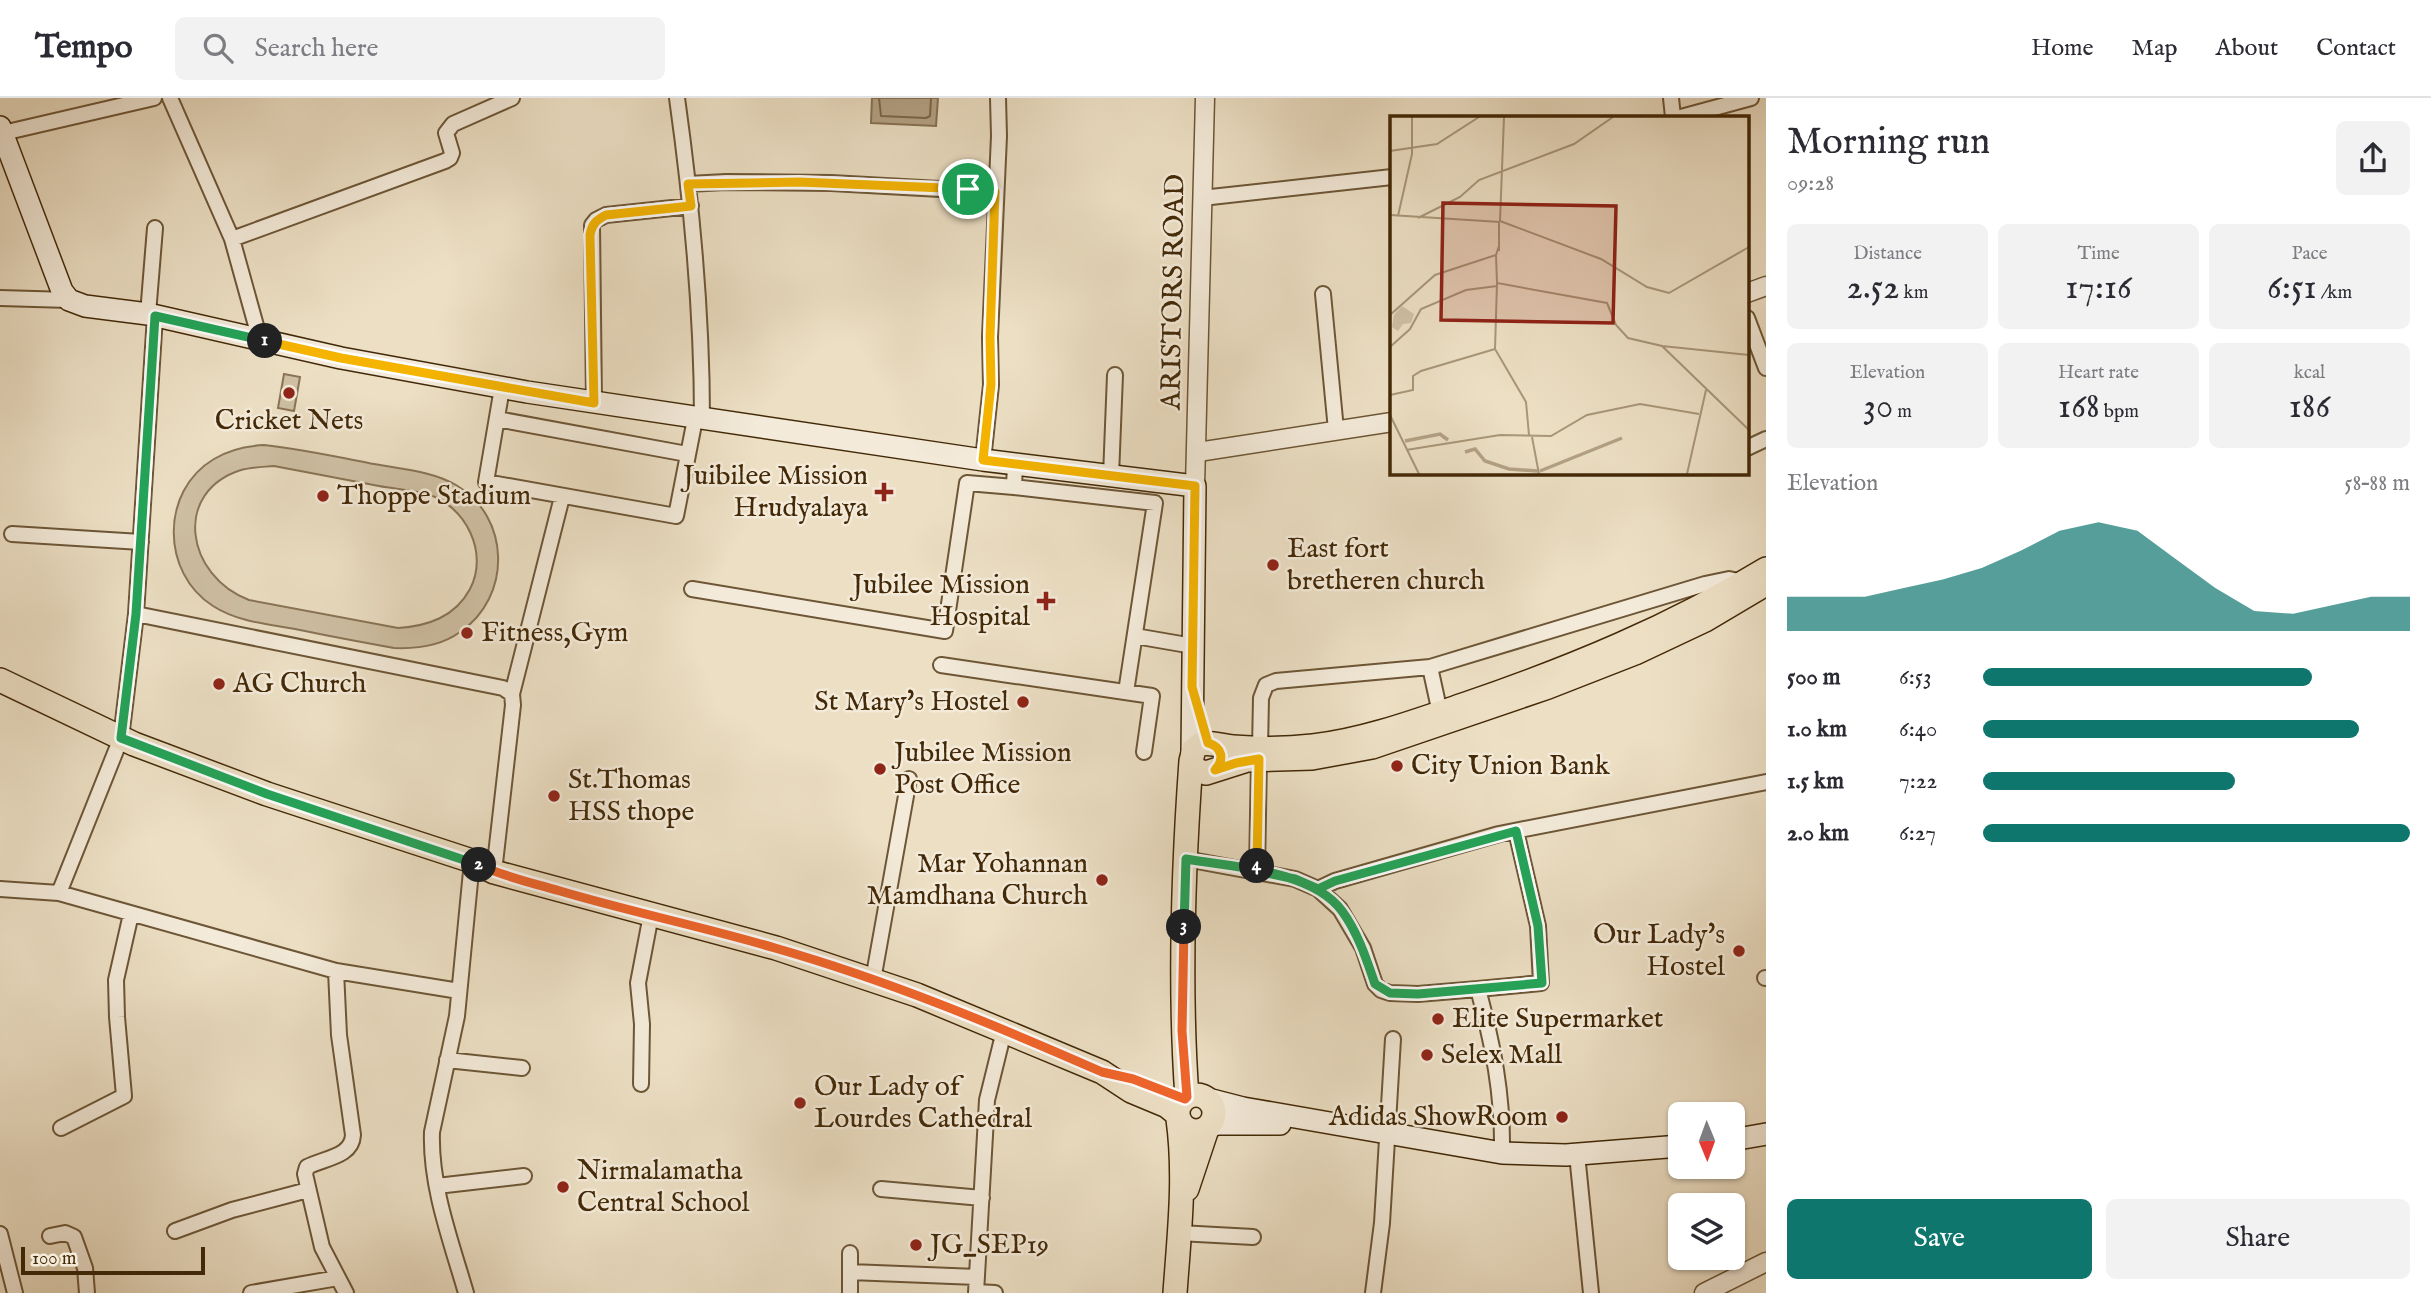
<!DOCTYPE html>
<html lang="en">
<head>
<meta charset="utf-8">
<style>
	body { margin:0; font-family:"IM FELL English",serif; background:#f2f2f3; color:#2b2b33; height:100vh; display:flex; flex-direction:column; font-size:26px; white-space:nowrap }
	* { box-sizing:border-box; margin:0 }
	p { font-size:23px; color:#7c7c81 }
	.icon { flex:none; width:38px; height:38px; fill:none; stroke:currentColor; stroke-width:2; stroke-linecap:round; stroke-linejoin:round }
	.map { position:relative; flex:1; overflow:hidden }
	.sheet { display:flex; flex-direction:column; background:#fff; width:665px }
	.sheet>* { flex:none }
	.needle { width:46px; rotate:179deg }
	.buttons { position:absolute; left:1668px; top:1004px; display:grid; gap:14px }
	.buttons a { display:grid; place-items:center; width:77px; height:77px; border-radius:10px; background:#fff; box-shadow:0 2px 5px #0004; font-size:35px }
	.scale { position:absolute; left:21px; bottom:18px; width:184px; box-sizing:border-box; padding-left:7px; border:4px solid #432907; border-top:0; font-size:19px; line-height:24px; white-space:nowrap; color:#432907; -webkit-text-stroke:5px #f3ead9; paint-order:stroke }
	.pin { position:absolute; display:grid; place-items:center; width:60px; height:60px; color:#fff; margin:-30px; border:4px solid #fff; border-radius:50%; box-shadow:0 2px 7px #0007 }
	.km { position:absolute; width:35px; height:35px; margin:-18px; border-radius:50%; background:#222; color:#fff; font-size:19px; line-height:35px; text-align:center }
	.round { display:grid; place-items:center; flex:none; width:74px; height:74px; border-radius:10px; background:#f2f2f3 }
	.summary { display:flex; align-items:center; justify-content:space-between; height:119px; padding:0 21px }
	h1 { font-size:38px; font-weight:600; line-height:52px }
	.stats { display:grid; grid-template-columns:repeat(3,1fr); gap:10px; height:119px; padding:7px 21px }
	.stats div { display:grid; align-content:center; border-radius:10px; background:#f2f2f3; text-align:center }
	.stats b { font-size:35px; font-weight:600 }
	.stats small { font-size:19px; font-weight:400 }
	.stats p { font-size:19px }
	.chart { height:196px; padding:14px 21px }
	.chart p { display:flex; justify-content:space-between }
	.chart svg { width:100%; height:126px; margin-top:7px; fill:#0f766e; opacity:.7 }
	.cta { display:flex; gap:14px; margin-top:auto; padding:14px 21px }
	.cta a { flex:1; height:80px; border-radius:10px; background:#0f766e; color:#fff; font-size:28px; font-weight:600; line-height:80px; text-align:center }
	.cta a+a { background:#f2f2f3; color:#2b2b33 }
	ul { padding:0 21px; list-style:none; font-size:23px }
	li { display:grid; grid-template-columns:112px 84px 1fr; align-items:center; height:52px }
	li i { height:18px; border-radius:9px; background:#0f766e }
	header { display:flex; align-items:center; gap:42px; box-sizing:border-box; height:98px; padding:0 35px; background:#fff; border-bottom:2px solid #e1e1e2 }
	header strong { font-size:33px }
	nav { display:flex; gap:38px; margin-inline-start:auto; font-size:24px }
	.search { width:490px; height:63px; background:#f2f2f3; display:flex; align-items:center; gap:18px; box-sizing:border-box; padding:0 24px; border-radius:10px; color:#7c7c81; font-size:26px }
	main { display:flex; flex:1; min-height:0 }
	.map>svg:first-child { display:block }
</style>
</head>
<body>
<header>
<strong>Tempo</strong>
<div class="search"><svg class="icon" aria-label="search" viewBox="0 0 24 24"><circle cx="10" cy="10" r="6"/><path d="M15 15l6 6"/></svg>Search here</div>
<nav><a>Home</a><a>Map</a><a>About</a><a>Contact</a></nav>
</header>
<main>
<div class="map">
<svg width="1766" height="1195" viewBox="0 0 1766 1195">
	<rect width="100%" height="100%" fill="#ecdfc4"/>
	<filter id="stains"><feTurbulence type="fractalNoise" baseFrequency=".00286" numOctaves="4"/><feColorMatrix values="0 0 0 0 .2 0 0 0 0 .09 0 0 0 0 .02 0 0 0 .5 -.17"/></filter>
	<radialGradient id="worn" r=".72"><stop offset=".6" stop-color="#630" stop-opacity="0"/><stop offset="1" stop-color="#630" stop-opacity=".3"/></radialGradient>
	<path fill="#cfc0a4" stroke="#897456" stroke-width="2" fill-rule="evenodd" d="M 284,276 L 300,279 L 294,313 L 278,310 Z
		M 264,347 C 301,351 338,359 374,366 C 401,371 432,373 456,387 C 511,419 512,499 460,534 C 441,548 418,551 394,550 C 361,544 328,538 295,531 C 267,526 238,524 213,508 C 161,475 160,393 214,361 C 230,351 246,348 264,347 ZM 274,368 C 309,375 344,381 379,388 C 395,391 412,392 427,396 C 466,408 489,455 470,491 C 455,519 428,528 398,530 L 249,502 C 186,478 172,394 241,372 C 252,369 263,369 274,368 Z"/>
	<path fill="#b3a184" stroke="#867152" stroke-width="2" d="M 872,0 L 938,0 L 936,28 L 871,25 Z"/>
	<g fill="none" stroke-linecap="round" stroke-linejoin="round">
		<path stroke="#7b6546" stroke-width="2" d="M 879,0 L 881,18 L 926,20 L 930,18 L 931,0"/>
		<g stroke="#6d5636" stroke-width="18">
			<path id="minor" d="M 170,0 L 232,141 L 260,242
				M 677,0 C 692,107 702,213 702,321
				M 1671,0 L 1673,19
				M 1681,19 L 1751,0
				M 3,35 L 154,0
				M 688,86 L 726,84 L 831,85 L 995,94
				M 1202,100 L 1392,79
				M 232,141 L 445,63 L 450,60 L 452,55 L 446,35 L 453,26 L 512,0
				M 1323,196 L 1336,332
				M 0,200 L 69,202
				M 148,216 L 155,130
				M 1747,220 L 1766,270
				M 502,290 L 486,384 L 676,418 L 695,321
				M 594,305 L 592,127 L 596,122 L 606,117 L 691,108
				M 497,321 L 687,356
				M 1747,350 L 1766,341
				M 983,362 L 991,287 L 990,239 L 999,38 L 998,0
				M 1015,366 L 1014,389 L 1155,405 L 1126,594
				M 1111,378 L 1115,277
				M 12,436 L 141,444
				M 692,491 L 945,533 L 967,385 L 1014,389
				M 136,516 L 503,590 L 512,596 L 513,607 L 494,774
				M 1135,538 L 1193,548
				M 941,567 L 1152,598 L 1144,654
				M 1430,569 L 1705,486 L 1729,481 L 1744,484
				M 512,596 L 562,399
				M 1260,650 L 1261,600 L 1266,587 L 1276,583 L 1430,569 L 1440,615
				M 1186,761 L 1295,781 L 1318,791 L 1335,783 L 1499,736 L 1766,684
				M 1257,773 L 1259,661
				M 0,791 L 59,795 L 336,873 L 459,893
				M 1318,791 L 1340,811 L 1363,850 L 1375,886 L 1381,892 L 1390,895 L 1418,896 L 1478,891 C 1493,947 1503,996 1502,1055
				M 59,795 L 121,640 L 136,516 L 155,218
				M 336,873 L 339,937 L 353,1037 C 352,1059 324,1060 307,1069 L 305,1076 L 322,1149 L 346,1195
				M 1765,880 L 1766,880
				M 873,882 L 909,681
				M 1478,891 L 1541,885 L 1538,828 L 1516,733
				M 447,962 L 522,970
				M 641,986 L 642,926 L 638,885 L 651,817
				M 61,1030 L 124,998 L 117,919 L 116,882 L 131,816
				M 1577,1056 L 1591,1195
				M 437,1088 L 524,1078
				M 881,1091 L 982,1100
				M 175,1133 L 232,1112 L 308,1092
				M 1179,1135 L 1253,1139
				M 0,1136 L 15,1195
				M 50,1138 L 65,1135 L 74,1139 L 85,1170 L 87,1195
				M 850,1155 L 850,1195
				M 850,1174 L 977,1179
				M 976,1194 L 995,1195
				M 251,1195 L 338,1180
				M 466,1195 C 451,1143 430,1088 432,1034 L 457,918 L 472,763
				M 976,1195 L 987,1002 L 1004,933
				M 1373,1195 L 1382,1125 L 1393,941"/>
		</g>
		<g stroke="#6d5636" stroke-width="21">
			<path id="tertiary" d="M 1747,195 L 1766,188
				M 1198,354 L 1392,324
				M 1195,388 L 1205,0
				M 1704,1195 L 1766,1164"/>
		</g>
		<g stroke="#432907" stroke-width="24">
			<path id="secondary" d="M 0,29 L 62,193 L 69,202 L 85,208 L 148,216 L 341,260 L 527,294 L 983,362 L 1195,388 L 1192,655
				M 1208,1001 L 1243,1010 L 1502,1055 L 1566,1057 L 1680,1048
				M 1208,1029 L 1217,1026 L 1280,1026
				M 1732,1042 L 1766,1036"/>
		</g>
		<g stroke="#432907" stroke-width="26">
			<path id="primary" d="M 1766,471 C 1671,529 1571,570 1466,606 C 1416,623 1365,642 1313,648 C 1287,651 1258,651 1233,649 C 1222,648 1212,644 1201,646 L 1194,651 L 1191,663 L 1196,672 L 1206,675 L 1247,662 L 1312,660 L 1372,649 L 1548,589 L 1635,555 L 1705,522 L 1766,486
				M 0,582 L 134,646 L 267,696 L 472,763 L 494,774 L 776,850 L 917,897 L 1102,974 L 1131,993 L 1167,1008 L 1177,1016
				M1178 1015a18 18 0 1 1 36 0a18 18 0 1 1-36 0Z
				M 1187,999 C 1179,888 1183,774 1191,663
				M 1187,1091 L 1207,1031
				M 1175,1195 C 1179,1138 1186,1079 1178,1021"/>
		</g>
		<use href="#minor" stroke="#f3ead9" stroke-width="14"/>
		<use href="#tertiary" stroke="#f3ead9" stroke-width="18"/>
		<use href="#secondary" stroke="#f3ead9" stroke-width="21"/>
		<use href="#primary" stroke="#ecdfc4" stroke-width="23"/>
	</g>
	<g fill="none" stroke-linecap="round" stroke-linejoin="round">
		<g stroke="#fff" stroke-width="14">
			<path id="split-1" d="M 265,243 L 341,260 L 594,305 L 590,137 C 592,126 596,122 606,117 L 691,108 L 688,86 L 799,84 L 968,91"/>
		</g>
		<g stroke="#fff" stroke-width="14">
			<path id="split-2" d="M 265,243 L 155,218 L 136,516 L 121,640 L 267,696 L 479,767"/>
		</g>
		<g stroke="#fff" stroke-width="14">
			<path id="split-3" d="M 479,767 C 505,779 533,785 560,793 C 631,814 704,829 775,850 C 887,882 995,927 1102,974 L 1133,981 L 1185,1001 L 1187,999 L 1182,933 L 1184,829"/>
		</g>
		<g stroke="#fff" stroke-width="14">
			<path id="split-4" d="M 1184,829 L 1186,761 C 1233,769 1312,772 1342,813 C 1358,835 1366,860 1375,886 L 1390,895 L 1418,896 L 1542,885 L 1538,828 L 1516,733 L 1335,783 L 1318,791 L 1295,781 L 1257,773 L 1257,768"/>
		</g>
		<g stroke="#fff" stroke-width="14">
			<path id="split-5" d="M 968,91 L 995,94 L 990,239 L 991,286 L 983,362 L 1195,388 L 1192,589 L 1208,645 C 1222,649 1225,661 1215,672 L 1236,665 L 1259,661 L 1257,768"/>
		</g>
		<use href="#split-1" stroke="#f5b400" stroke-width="9"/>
		<use href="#split-2" stroke="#22a559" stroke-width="9"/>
		<use href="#split-3" stroke="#f0652b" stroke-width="9"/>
		<use href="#split-4" stroke="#22a559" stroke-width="9"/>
		<use href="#split-5" stroke="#f5b400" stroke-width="9"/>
	</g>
	<g fill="#8f2418" stroke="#f3ead9" stroke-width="2.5">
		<circle cx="289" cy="295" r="7"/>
		<path d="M880.5 383.5h7v7h7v7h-7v7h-7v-7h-7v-7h7z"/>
		<circle cx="323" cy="398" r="7"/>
		<circle cx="1273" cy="467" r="7"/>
		<path d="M1042.5 492.5h7v7h7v7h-7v7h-7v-7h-7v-7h7z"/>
		<circle cx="467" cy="535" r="7"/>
		<circle cx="219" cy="586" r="7"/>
		<circle cx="1023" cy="604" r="7"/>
		<circle cx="1397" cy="668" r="7"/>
		<circle cx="880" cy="671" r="7"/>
		<circle cx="554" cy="698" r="7"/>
		<circle cx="1102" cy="782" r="7"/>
		<circle cx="1739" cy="853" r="7"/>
		<circle cx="1438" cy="921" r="7"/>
		<circle cx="1427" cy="957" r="7"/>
		<circle cx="800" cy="1005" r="7"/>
		<circle cx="1562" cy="1019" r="7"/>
		<circle cx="563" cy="1089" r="7"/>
		<circle cx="916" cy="1147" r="7"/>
	</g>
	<g text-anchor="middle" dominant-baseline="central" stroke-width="5" stroke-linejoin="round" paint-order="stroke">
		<g font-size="28" fill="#432907" stroke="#f3ead9">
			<text transform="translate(1174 194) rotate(-89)">ARISTORS ROAD</text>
		</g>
		<g font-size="28" fill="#432907" stroke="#f3ead9" text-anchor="start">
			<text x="289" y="323" text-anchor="middle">Cricket Nets</text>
			<text x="868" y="378" text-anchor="end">Juibilee Mission<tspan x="868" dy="32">Hrudyalaya</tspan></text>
			<text x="337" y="398">Thoppe Stadium</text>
			<text x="1287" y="451">East fort<tspan x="1287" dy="32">bretheren church</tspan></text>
			<text x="1030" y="487" text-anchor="end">Jubilee Mission<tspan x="1030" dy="32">Hospital</tspan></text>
			<text x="481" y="535">Fitness,Gym</text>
			<text x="233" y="586">AG Church</text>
			<text x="1009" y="604" text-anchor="end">St Mary's Hostel</text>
			<text x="894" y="655">Jubilee Mission<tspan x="894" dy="32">Post Office</tspan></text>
			<text x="1411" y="668">City Union Bank</text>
			<text x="568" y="682">St.Thomas<tspan x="568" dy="32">HSS thope</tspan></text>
			<text x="1088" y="766" text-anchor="end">Mar Yohannan<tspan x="1088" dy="32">Mamdhana Church</tspan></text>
			<text x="1725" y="837" text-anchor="end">Our Lady's<tspan x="1725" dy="32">Hostel</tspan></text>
			<text x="1452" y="921">Elite Supermarket</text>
			<text x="1441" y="957">Selex Mall</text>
			<text x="814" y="989">Our Lady of<tspan x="814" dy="32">Lourdes Cathedral</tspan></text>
			<text x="1548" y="1019" text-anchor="end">Adidas ShowRoom</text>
			<text x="577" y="1073">Nirmalamatha<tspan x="577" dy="32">Central School</tspan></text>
			<text x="930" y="1147">JG_SEP19</text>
		</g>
	</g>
	<g transform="translate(1390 18)">
		<rect width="359" height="359" fill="#ecdfc4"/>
		<path d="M 12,190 L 24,198 L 21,207 L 13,208 L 8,215 L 2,211 L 4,199 Z" fill="#cfc0a4"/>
		<path fill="none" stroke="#b3a184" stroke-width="3.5" d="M 15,325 L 50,318 L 58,324M 75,336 L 85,333 L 95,345 L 119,353 L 148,355M 150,355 L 232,322"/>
		<path fill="none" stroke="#a89678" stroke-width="2" d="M 0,35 L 47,28 L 89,1M 0,99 L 110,106M 8,100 L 22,38 L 22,1M 28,102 L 70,81 L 89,64 L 184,28 L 223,1M 110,105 L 211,143 L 257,171 L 279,177 L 359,131M 110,105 L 114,1M 109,135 L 109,107M 106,139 L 107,167 L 217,187 L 226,209 L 238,222 L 272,230 L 359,314M 107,167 L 105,233 L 136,286 L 139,319M 0,199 L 45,159 L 106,139 L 109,130M 272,230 L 359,239M 0,231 L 20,213 L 31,193 L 76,174 L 107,170M 0,279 L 23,274 L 23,260 L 31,255 L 105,233M 0,299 L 29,358M 142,321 L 149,358M 16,334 L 110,319 L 161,320 L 197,299 L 250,288 L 309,298M 297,358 L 316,274"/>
		<path fill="#8f2418" fill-opacity="0.15" stroke="#8f2418" stroke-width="3.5" d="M 53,87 L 226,90 L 223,207 L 51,204 Z"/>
		<rect width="359" height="359" fill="none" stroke="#432907" stroke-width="3.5"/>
	</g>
	<rect width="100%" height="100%" filter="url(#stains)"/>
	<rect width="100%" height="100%" fill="url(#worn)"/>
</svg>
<div class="buttons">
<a><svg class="needle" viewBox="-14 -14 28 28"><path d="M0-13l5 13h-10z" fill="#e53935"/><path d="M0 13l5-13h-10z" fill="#7c7c81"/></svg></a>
<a><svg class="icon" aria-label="layers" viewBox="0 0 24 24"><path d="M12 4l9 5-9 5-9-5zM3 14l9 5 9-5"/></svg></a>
</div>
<div class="scale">100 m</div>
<div class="pin" style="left:968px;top:91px;background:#1e9e55"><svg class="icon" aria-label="arrive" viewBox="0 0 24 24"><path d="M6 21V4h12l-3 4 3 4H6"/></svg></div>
<b class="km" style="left:265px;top:243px">1</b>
<b class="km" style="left:479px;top:767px">2</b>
<b class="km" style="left:1184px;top:829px">3</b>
<b class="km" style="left:1257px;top:768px">4</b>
</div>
<section class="sheet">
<div class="summary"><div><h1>Morning run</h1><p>09:28</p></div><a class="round"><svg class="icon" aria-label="share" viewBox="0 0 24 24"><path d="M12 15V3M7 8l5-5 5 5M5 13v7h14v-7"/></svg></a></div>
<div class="stats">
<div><p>Distance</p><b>2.52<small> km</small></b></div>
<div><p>Time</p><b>17:16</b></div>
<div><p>Pace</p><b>6:51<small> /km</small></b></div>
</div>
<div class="stats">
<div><p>Elevation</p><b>30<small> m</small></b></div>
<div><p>Heart rate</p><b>168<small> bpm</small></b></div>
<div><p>kcal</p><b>186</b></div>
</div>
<div class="chart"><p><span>Elevation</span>58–88 m</p>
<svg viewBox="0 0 160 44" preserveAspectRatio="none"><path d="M0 44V32L10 32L20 32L30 29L40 26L50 22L60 16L70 9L80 6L90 9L100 19L110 29L120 37L130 38L140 35L150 32L160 32V44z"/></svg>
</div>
<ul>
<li><b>500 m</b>6:53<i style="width:77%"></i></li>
<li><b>1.0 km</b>6:40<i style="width:88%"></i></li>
<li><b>1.5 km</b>7:22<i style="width:59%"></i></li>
<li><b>2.0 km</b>6:27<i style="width:100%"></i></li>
</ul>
<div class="cta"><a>Save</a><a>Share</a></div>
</section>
</main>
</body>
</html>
